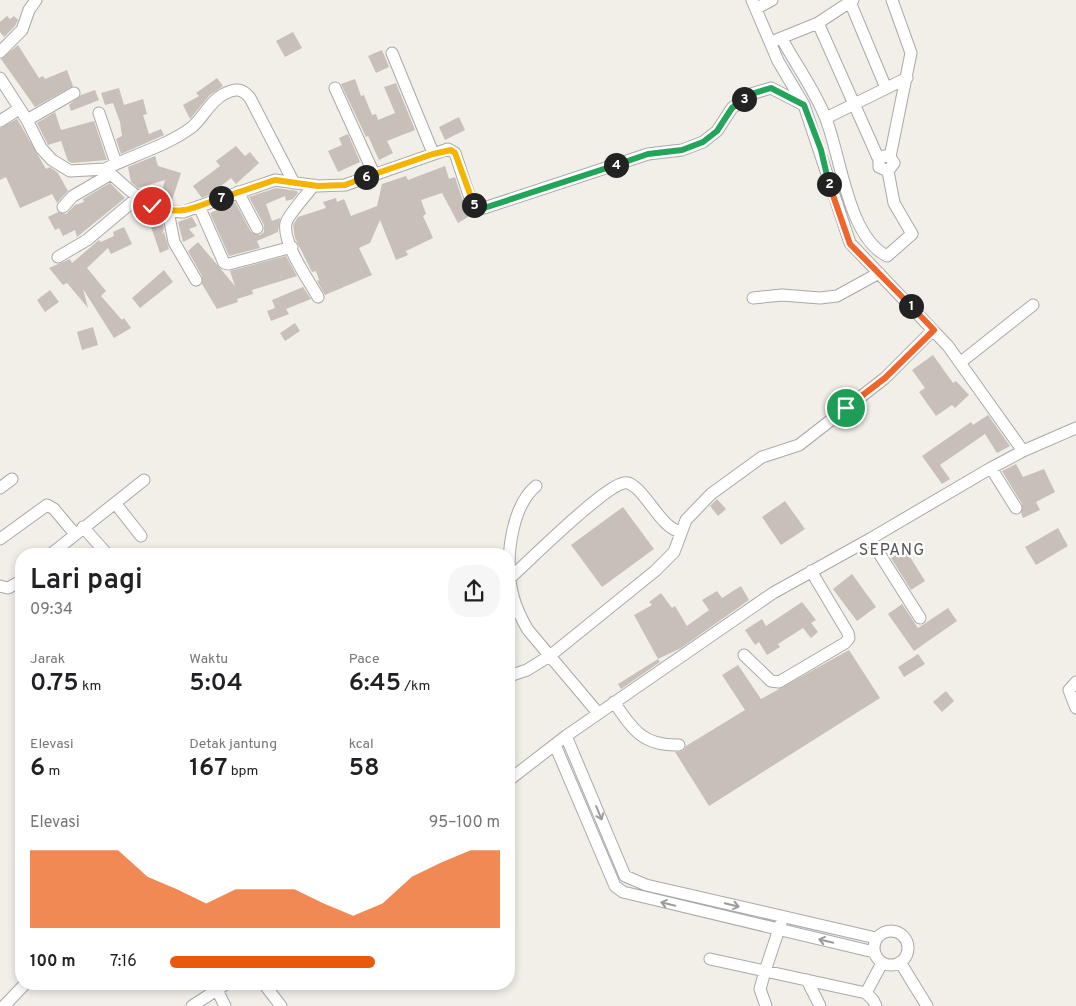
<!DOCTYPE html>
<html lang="id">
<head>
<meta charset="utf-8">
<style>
	body { margin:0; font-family:Overpass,sans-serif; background:#f6f6f6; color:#202124; height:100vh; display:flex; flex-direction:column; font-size:19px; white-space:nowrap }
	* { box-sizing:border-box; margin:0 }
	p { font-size:16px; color:#757577 }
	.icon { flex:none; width:28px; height:28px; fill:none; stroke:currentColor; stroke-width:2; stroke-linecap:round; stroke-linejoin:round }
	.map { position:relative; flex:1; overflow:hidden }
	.sheet { position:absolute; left:15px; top:548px; width:500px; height:442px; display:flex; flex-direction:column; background:#fff; border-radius:20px; box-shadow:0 2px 8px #0003 }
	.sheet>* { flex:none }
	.pin { position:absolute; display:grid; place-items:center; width:42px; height:42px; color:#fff; margin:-21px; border:2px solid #fff; border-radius:50%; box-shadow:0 1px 5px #0007 }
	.km { position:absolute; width:25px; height:25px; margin:-12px; border-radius:50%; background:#222; color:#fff; font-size:14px; line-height:25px; text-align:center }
	.round { display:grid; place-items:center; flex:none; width:52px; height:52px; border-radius:20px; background:#f6f6f6 }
	.headline { display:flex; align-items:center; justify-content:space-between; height:85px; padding:0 15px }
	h1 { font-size:28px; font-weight:600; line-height:38px }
	.metrics { display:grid; grid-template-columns:repeat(3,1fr); gap:8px; height:85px; padding:5px 15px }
	.metrics div { display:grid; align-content:center }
	.metrics b { font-size:25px; font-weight:600 }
	.metrics small { font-size:14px; font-weight:400 }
	.metrics p { font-size:14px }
	.chart { height:140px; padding:10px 15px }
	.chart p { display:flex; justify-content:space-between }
	.chart svg { width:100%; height:90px; margin-top:5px; fill:#ea580c; opacity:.7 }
	ul { padding:0 15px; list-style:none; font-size:16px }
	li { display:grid; grid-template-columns:80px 60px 1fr; align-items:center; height:38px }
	li i { height:12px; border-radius:6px; background:#ea580c }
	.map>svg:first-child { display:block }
</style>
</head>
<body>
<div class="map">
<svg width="1076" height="1006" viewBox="0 0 1076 1006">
	<rect width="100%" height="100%" fill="#f2efe9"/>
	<path fill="#c7bfb8" d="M 7,16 L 10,19 L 14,16 L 18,20 L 15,26 L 4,37 L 0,32 L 0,22 Z
		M 293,32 L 302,48 L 285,57 L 276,41 Z
		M 18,45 L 39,78 L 43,76 L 45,79 L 67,70 L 73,86 L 35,107 L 1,59 Z
		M 382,50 L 389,67 L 376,73 L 368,56 Z
		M 217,78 L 223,86 L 209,96 L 190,119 L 183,105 L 199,96 L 196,93 Z
		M 355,79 L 361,96 L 364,95 L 372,115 L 376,114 L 378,120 L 395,113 L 384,87 L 396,83 L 415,130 L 387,141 L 393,153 L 379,160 L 368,136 L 366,137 L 341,84 Z
		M 119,88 L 124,105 L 143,99 L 147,114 L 143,115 L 149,134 L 161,129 L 164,135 L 121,154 L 116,139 L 122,136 L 120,122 L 113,103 L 105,105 L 101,93 Z
		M 95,90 L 99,100 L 71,111 L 69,105 L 81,95 Z
		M 55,112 L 61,130 L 94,121 L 107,160 L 72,163 L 68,161 L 61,141 L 48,145 L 37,123 Z
		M 459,117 L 465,130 L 445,140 L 439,127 Z
		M 17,119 L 46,169 L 50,167 L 58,173 L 68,191 L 57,203 L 52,194 L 20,208 L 6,177 L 0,180 L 0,128 Z
		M 348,134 L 360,162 L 338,172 L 328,151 L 342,145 L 339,138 Z
		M 236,146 L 245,156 L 250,152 L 259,163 L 236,184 L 231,178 L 211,194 L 202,198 L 193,186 L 220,166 L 216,161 Z
		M 155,156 L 158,166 L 181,173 L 171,203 L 159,200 L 165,180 L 138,188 L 131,182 L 128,167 Z
		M 445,166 L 449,179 L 455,177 L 465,207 L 473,214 L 458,223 L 442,193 L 421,200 L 426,214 L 423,216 L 433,238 L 406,251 L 408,255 L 396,260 L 380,220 L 370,243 L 359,248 L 372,275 L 325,295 L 317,281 L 319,280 L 316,271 L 312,272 L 295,238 L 293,225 L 298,217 L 326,208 L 323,202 L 336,198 L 337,202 L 344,199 L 351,216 L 377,206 L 382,184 L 406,176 L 408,180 Z
		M 110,183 L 125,198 L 77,237 L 75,230 L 63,236 L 59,228 L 55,230 L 48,217 L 58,212 L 66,214 L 75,205 L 84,202 L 83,199 Z
		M 276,188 L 297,191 L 298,193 L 293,199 L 286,201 L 285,196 L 266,204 L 272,221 L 280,218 L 278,232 L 257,241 L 260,248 L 229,256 L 210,213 L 235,202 L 251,232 L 260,235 L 264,232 L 264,225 L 249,197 Z
		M 156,215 L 161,216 L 164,229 L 162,234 L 164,232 L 169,249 L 160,253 L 148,218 Z
		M 192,217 L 197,226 L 189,229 L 195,236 L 183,242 L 178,222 Z
		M 124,227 L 132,244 L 111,254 L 108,248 L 87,268 L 106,291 L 101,296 L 122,320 L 124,318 L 131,328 L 114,338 L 83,289 L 88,308 L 67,283 L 63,285 L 49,268 L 70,259 L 72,263 L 99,240 L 101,242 L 114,236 L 113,232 Z
		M 198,242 L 235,286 L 230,271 L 286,256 L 297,276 L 252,290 L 253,294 L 237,299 L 238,302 L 217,309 L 202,284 L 202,276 L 188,251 Z
		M 164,270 L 173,282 L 140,308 L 132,298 Z
		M 303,287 L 311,299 L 286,309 L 289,314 L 271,321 L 267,311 L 275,308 L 272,300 Z
		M 50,290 L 59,302 L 45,312 L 37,300 Z
		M 295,323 L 300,331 L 285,341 L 280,333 Z
		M 93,327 L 98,345 L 82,350 L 77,332 Z
		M 933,355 L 953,383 L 956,381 L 969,395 L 955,408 L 952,405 L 936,416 L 919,392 L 925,388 L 912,370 Z
		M 988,415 L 1010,446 L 997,453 L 985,434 L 940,465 L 950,479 L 942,484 L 922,456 L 971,422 L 973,425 Z
		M 1016,464 L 1023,477 L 1044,469 L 1055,492 L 1036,502 L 1040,510 L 1023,518 L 1021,513 L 1022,504 L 1002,471 Z
		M 717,499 L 726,509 L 718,516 L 710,506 Z
		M 785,501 L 805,529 L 781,545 L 762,517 Z
		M 623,507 L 654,549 L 602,587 L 571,545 Z
		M 1058,528 L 1068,546 L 1036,565 L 1025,547 Z
		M 905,549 L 925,581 L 911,590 L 891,558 Z
		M 852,574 L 876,607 L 857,621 L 833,589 Z
		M 741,586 L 749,600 L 681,648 L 658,659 L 634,615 L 652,605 L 649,602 L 661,593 L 672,608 L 675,606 L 687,626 L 709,610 L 702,600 L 717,591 L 722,598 Z
		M 802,602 L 816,620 L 811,623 L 818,632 L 811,638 L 803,628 L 778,644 L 780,647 L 767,655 L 759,642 L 755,645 L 745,630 L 762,619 L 766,626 Z
		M 902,604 L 918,628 L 948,608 L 957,621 L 914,651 L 888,614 Z
		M 849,650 L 880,698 L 709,806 L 675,752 L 683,751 L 686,746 L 745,710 L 722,675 L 738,665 L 761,699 Z
		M 918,654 L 925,664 L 904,677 L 898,667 Z
		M 658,659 L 660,662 L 621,689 L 618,684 Z
		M 946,691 L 954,701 L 942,712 L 933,702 Z"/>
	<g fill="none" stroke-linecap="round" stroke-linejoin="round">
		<g stroke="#a9a9a9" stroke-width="13">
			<path id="minor" d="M 752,0 L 778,61 L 804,105 L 850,243 L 948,346 L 1023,451
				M 850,2 L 886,88
				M 757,8 L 772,0
				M 818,23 L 879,160 L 879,167 L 888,171 L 894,163 L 890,157 L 884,156 L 879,160
				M 782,39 C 796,65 816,92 826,119 C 841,157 848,237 887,256 L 912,234 L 894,203 L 888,171
				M 776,40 L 818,23 L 853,0
				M 0,52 L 22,30 L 29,10 L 36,0
				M 392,53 L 433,153
				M 0,78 L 27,120 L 41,148 L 52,160 L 70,171 L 105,169 C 132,191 145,211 183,212 L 275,180 L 318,186 L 345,185 L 448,149 L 455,153 L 472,204 L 484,208 L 648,154 L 682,150 L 703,142 L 717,131 L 732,108 L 751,94 L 771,88 L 804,105
				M 335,88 L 374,174
				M 99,113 L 116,163
				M 826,118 L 907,78
				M 27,120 L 74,93
				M 0,121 L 19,109
				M 890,157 L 911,53 L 892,0
				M 105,169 C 131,156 169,145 192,127 C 203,118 210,101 224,94 C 235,88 242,88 250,98 L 294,183
				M 314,185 C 308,193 288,215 286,223 C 282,243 308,279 318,297
				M 238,192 L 257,228
				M 199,206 L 224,263 L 229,264 L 292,247
				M 63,207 L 73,196 L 111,174
				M 168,211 L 174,242 L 196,280
				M 58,257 L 87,240 L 137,198
				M 753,298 L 782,295 L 820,298 L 837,296 L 879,273
				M 961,362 L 1033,305
				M 991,468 L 1016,508
				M 536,486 C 513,505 507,550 510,578 C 511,595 519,615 528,630 L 598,713
				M 0,488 L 12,479
				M 115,503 L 141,536
				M 83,527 L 107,554
				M 0,539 L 47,505 L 54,509 L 75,534
				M 870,539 L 920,618
				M 51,554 L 144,480
				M 510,578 C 529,561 604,486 624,483 C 629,482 632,485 635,487 C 650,499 662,528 681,532
				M 0,586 L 8,588 L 19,582
				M 744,655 L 771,681 L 779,682 L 845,643 L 849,638 L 848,633 L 811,571
				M 509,676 L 527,670 L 551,655 L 655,571 L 674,552 L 686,520 L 711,494 L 762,457 L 799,445 L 885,378 L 933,330
				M 1076,682 L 1069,690 L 1076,708
				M 614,702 C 633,730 643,746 679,745
				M 566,736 L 625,876 L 646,885 L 876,938
				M 555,745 L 615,886 L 623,892 L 874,952
				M 509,780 L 566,736 L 773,593 L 870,539 L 991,468 L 1023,451 L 1076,428
				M874 948a17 17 0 1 1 34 0a17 17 0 1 1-34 0Z
				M 710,959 L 765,971 L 781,923
				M 900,962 L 927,1006
				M 807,980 L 820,1006
				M 264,984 L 281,1006
				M 217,990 L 225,1006
				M 866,993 L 882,963
				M 4,1006 L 25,984
				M 192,1006 L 226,984
				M 766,1006 L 760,989 L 765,971 L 866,993 L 873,1000 L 876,1006"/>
		</g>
		<use href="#minor" stroke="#fff" stroke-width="11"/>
	</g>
	<defs><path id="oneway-shaft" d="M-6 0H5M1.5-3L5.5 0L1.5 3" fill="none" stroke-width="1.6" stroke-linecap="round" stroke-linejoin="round" transform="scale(1.25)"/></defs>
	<g stroke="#9c9c9c">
		<use href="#oneway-shaft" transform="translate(599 813) rotate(67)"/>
		<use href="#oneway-shaft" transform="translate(668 904) rotate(-167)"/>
		<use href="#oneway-shaft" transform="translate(732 905) rotate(13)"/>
		<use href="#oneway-shaft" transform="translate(826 941) rotate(-167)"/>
	</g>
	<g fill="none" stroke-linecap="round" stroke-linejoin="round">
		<g stroke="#fff" stroke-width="10">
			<path id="split-1" d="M 846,408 L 885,378 L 934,330 L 911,306"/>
		</g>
		<g stroke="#fff" stroke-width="10">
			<path id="split-2" d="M 829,184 L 850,244 L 911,306"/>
		</g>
		<g stroke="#fff" stroke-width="10">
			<path id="split-3" d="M 744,99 L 751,94 L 771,88 L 804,105 L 821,150 L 829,184"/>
		</g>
		<g stroke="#fff" stroke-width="10">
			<path id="split-4" d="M 616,165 L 648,154 L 682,150 L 703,142 L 717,131 L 732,108 L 744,99"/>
		</g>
		<g stroke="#fff" stroke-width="10">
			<path id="split-5" d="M 474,205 L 484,208 L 616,165"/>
		</g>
		<g stroke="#fff" stroke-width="10">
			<path id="split-6" d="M 366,177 L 433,154 L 451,150 L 455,153 L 474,205"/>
		</g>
		<g stroke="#fff" stroke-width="10">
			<path id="split-7" d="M 221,198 L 275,180 L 318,186 L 345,185 L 366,177"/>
		</g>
		<g stroke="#fff" stroke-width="10">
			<path id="split-8" d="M 152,206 C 183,216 192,208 221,198"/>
		</g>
		<use href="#split-1" stroke="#f0652b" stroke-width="6"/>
		<use href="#split-2" stroke="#f0652b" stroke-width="6"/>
		<use href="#split-3" stroke="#22a559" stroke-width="6"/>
		<use href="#split-4" stroke="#22a559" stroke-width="6"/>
		<use href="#split-5" stroke="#22a559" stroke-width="6"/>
		<use href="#split-6" stroke="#f5b400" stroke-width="6"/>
		<use href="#split-7" stroke="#f5b400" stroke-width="6"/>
		<use href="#split-8" stroke="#f5b400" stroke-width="6"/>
	</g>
	<g text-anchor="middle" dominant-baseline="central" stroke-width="4.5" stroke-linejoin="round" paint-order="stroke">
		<g font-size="16" letter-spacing="1" fill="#555" stroke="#fff">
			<text x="892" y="551">SEPANG</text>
		</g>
	</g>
</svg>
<div class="pin" style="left:846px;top:408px;background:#1e9e55"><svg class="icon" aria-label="arrive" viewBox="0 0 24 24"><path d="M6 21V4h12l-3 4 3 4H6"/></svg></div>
<div class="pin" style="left:152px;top:206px;background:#d93025"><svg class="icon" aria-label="check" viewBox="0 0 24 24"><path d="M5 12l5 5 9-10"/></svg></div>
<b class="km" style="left:911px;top:306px">1</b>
<b class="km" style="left:829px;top:184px">2</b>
<b class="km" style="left:744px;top:99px">3</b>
<b class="km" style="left:616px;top:165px">4</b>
<b class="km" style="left:474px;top:205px">5</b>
<b class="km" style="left:366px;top:177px">6</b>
<b class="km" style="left:221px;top:198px">7</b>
<section class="sheet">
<div class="headline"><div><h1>Lari pagi</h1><p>09:34</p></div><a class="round"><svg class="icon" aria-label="share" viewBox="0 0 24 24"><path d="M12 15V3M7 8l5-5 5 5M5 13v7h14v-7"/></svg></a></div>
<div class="metrics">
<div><p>Jarak</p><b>0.75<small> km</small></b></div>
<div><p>Waktu</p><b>5:04</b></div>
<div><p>Pace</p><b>6:45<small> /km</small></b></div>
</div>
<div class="metrics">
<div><p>Elevasi</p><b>6<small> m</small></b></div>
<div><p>Detak jantung</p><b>167<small> bpm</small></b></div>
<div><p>kcal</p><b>58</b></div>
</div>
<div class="chart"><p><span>Elevasi</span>95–100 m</p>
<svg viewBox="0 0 160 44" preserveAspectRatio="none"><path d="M0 44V6L10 6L20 6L30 6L40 19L50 25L60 32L70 25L80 25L90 25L100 32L110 38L120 32L130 19L140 12L150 6L160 6V44z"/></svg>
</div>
<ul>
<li><b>100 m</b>7:16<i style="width:62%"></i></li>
</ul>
</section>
</div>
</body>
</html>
